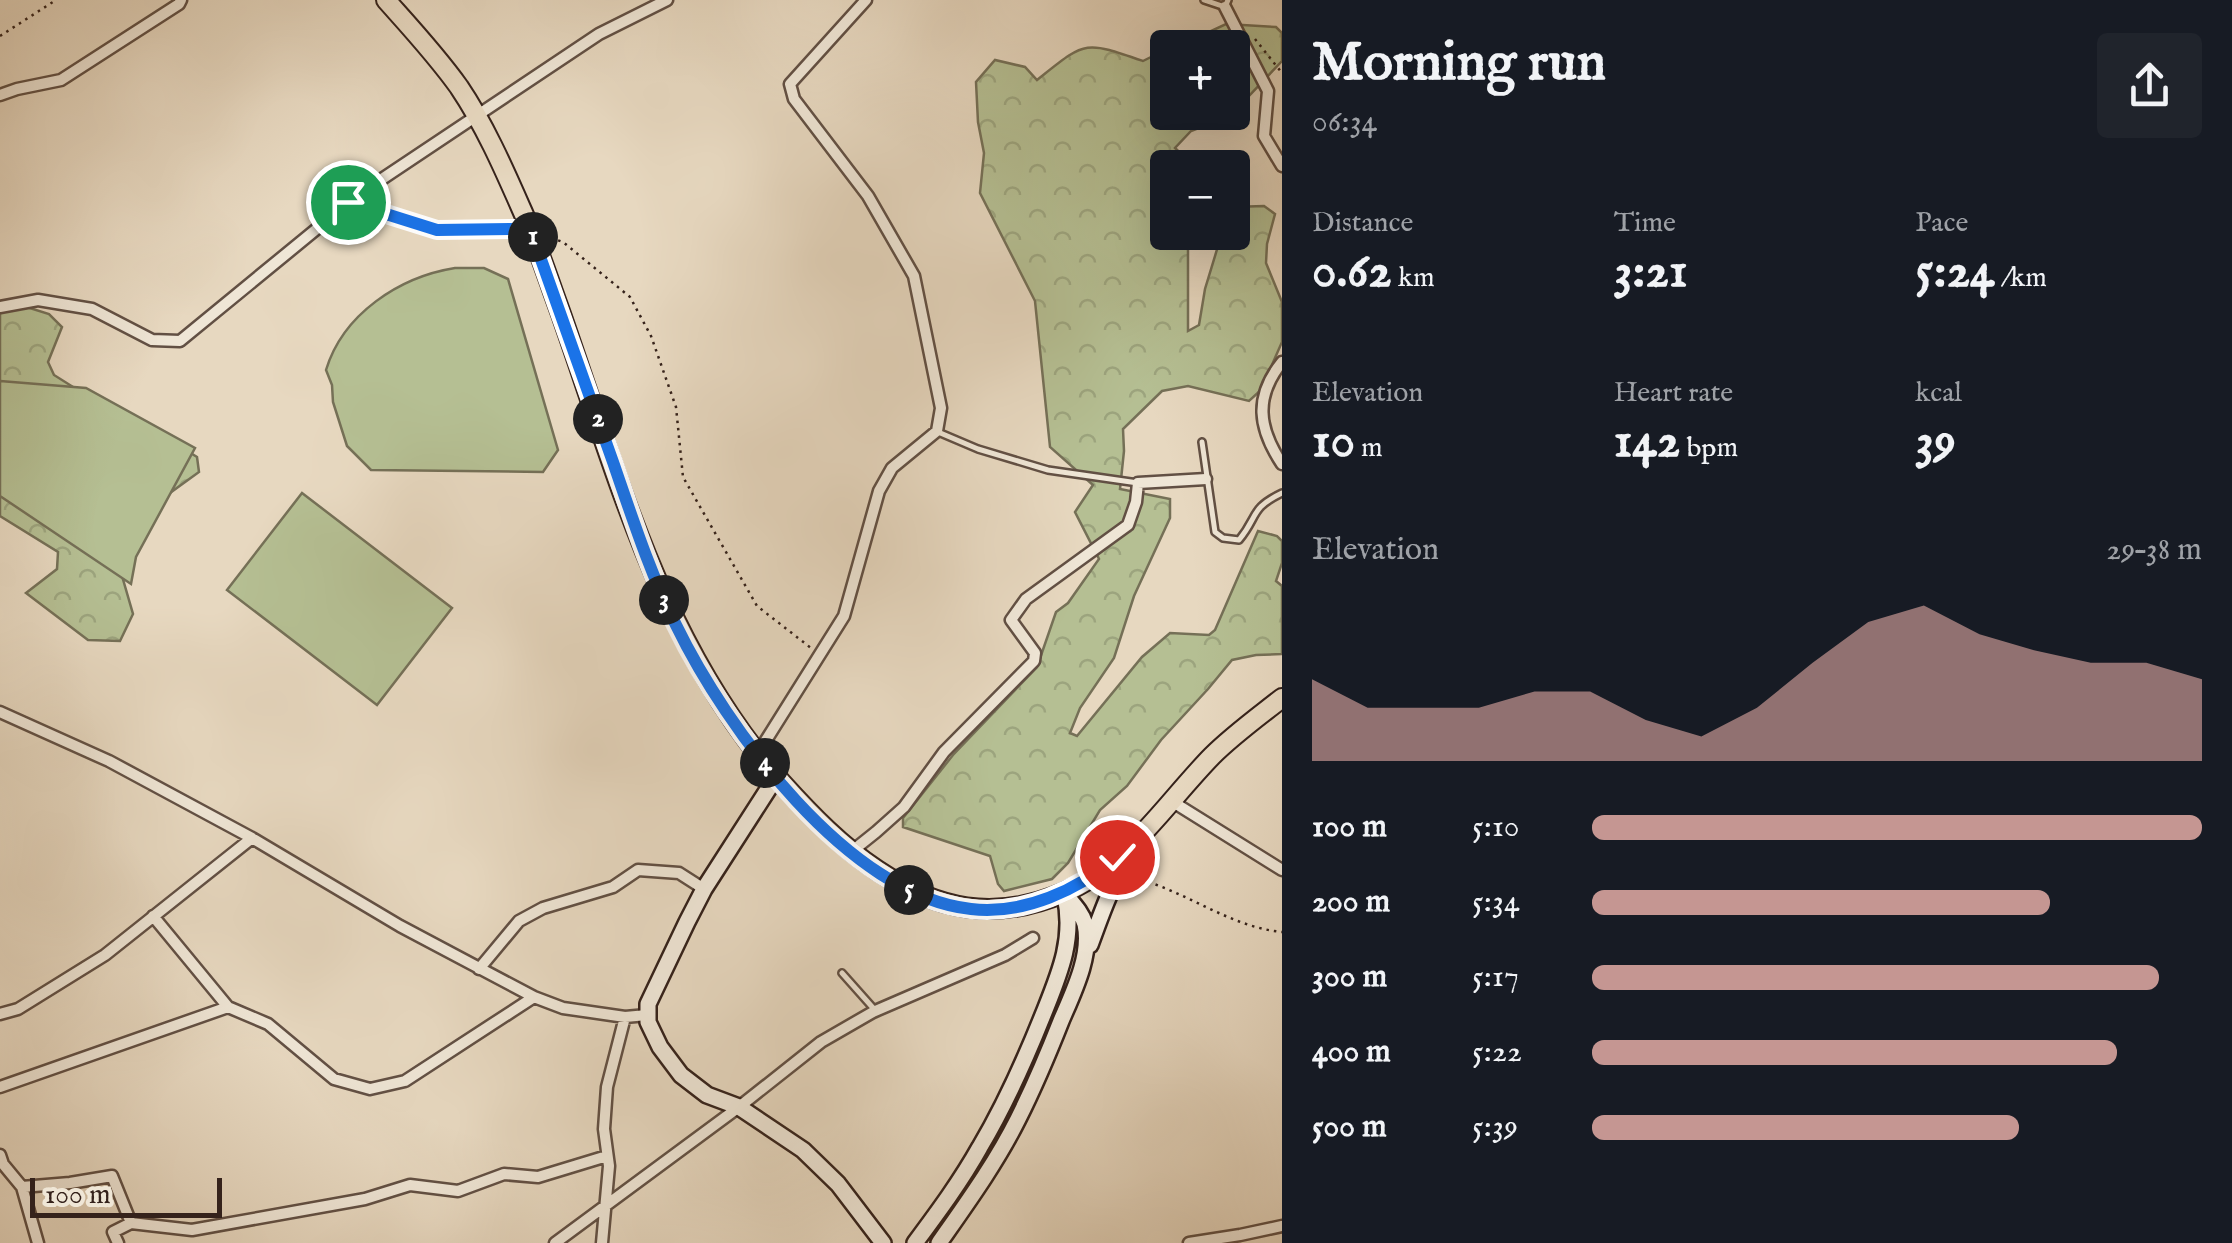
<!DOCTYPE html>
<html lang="en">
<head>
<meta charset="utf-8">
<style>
	body { margin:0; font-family:"IM FELL English",serif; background:#20242c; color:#f1f3f6; height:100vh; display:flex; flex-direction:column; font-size:38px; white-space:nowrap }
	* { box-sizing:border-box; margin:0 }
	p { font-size:32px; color:#9ea1a6 }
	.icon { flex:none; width:55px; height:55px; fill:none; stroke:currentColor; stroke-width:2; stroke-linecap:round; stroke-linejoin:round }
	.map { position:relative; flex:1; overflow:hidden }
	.side { display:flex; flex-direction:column; background:#171b24; width:950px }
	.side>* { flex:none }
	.controls { position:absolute; left:1150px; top:30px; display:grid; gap:20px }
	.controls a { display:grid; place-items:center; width:100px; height:100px; border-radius:10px; background:#171b24; box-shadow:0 10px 40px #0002; font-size:50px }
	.scale { position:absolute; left:30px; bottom:25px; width:192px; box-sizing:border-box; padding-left:10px; border:5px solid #35221b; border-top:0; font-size:28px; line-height:35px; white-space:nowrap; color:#35221b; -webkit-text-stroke:8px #efe6d6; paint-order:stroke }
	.pin { position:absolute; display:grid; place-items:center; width:85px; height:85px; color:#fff; margin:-42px; border:5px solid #fff; border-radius:50%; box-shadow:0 2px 10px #0007 }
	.km { position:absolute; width:50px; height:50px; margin:-25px; border-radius:50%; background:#222; color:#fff; font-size:28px; line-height:50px; text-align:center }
	.round { display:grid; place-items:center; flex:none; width:105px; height:105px; border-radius:10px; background:#20242c }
	.head { display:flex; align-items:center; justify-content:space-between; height:170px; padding:0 30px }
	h1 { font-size:55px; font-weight:800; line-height:75px }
	.metrics { display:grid; grid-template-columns:repeat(3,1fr); gap:15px; height:170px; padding:10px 30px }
	.metrics div { display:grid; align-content:center }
	.metrics b { font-size:50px; font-weight:800 }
	.metrics small { font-size:28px; font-weight:400 }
	.metrics p { font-size:28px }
	.chart { height:280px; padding:20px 30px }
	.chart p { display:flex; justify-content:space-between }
	.chart svg { width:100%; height:180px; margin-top:10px; fill:#c59692; opacity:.7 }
	ul { padding:0 30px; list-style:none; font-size:32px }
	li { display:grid; grid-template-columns:160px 120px 1fr; align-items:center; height:75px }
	li i { height:25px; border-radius:12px; background:#c59692 }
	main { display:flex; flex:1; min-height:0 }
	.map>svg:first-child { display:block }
</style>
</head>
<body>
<main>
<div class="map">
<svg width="1282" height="1243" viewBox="0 0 1282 1243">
	<defs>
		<pattern id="forest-crowns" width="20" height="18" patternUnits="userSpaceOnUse" patternTransform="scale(2.5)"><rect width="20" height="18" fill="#b5bf93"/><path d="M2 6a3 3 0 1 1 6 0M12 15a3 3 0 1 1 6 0" fill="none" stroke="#9ca47e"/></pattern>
	</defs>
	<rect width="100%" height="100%" fill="#e7d8c0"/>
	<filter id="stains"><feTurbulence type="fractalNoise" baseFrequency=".002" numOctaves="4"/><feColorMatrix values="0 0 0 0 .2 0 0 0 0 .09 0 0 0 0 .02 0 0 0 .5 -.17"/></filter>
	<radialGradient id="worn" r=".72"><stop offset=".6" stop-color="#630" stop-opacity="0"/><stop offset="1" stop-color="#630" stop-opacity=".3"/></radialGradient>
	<path fill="url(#forest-crowns)" stroke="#757057" stroke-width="2.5" d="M 1226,24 L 1276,27 L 1282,33 L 1282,61 L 1230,116 L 1191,131 L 1175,148 L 1195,167 L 1168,168 L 1168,232 L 1195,233 L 1188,249 L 1188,331 L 1199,325 L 1205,289 L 1222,233 L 1232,232 L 1233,207 L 1264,206 L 1275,214 L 1267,244 L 1266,263 L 1282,302 L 1282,342 L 1261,390 L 1249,401 L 1188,386 L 1162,391 L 1123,429 L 1124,451 L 1120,489 L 1170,499 L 1170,518 L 1134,596 L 1114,658 L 1080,708 L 1070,733 L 1077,736 L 1142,657 L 1170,633 L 1209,635 L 1215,630 L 1258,531 L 1277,536 L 1282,541 L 1282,563 L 1276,581 L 1282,586 L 1282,654 L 1256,655 L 1232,660 L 1208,689 L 1161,740 L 1127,786 L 1100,810 L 1068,863 L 1052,879 L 1004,891 L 998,884 L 990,856 L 903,827 L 903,818 L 953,755 L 1037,667 L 1056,612 L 1068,603 L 1099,559 L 1075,512 L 1093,485 L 1050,447 L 1035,301 L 980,193 L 984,153 L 978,122 L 976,82 L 995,60 L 1025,67 L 1037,80 C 1086,41 1083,40 1143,61 L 1167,49 L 1168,112 L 1232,112 L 1232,48 L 1184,47 L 1198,37 Z
		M 17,304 L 49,314 L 62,327 L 48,362 L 54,375 L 108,409 L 160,434 L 197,457 L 199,472 L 170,493 L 120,569 L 133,614 L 120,641 L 88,640 L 26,593 L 57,569 L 58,552 L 0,516 L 0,313 Z"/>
	<path fill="#b5bf93" stroke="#757057" stroke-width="2.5" d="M 455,268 L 484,268 L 508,279 L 558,450 L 543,472 L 371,470 L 347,446 L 333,402 L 332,385 L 326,370 C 343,314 399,277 455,268 Z
		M 0,381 L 86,388 L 195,448 L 136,557 L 131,584 L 0,496 Z
		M 302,493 L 452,608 L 377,705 L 227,590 Z"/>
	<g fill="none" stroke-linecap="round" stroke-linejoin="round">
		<g stroke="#625044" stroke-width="10">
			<path id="lane" d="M 1204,0 L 1225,7 L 1228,0
				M 938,432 L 978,449 L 1048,470 L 1138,483
				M 1202,442 L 1215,532 L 1223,538 L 1239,540 C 1259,516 1249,509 1282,493
				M 842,973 L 874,1009"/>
		</g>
		<g stroke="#625044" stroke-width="15">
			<path id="street" d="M 1225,7 L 1268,91 L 1264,136 L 1282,166
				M 0,95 L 17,89 L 61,80 L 179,4 L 181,0
				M 348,203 L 437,230 L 516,229 L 532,234
				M 0,307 L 38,300 L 92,309 L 152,340 L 180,341 L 358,195 L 599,34 L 667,0
				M 1282,362 C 1254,397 1258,428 1282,464
				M 0,712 L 109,761 L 252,838 L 400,926 L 534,997 L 563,1008 L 625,1017 L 647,1015
				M 758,753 L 844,616 L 879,491 L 892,468 L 937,431 L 941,408 L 914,276 L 868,196 L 794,99 L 790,84 L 866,0
				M 1173,802 L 1282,870
				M 851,852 L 876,832 L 904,807 L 944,752 L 1034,661 L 1035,653 L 1011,620 L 1026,599 L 1128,525 L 1136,502 L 1138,483 L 1206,479
				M 153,916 L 228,1007 L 268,1024 L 334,1079 L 370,1089 L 405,1081 L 534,997
				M 479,969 L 519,921 L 543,908 L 613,887 L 638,870 L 679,873 L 704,889
				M 0,1014 L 18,1009 L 105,955 L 252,838
				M 0,1087 L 228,1007
				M 0,1155 L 3,1164 L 22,1187 L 38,1243
				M 22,1187 L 70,1183 L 112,1176 L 131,1223
				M 118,1243 L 113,1232 L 131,1223 L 192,1230 L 365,1199 L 410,1185 L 458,1191 L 504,1174 L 538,1177 L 607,1156
				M 555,1243 L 739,1107 L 821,1042 L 873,1012 L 1005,955 L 1033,938
				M 602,1243 L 609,1166 L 604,1129 L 607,1087 L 625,1017
				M 1189,1243 L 1240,1235 L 1282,1226"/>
		</g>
		<g stroke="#35221b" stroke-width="20">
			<path id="secondary" d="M 776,777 L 704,889 L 687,922 L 648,1004 L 648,1022 L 660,1047 L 681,1075 L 707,1095 L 739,1107 L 803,1150 L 838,1184 L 883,1243
				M 1090,945 C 1103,910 1113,878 1136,849
				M 915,1243 C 938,1212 961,1181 980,1147 C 1005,1105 1025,1060 1043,1015 C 1059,975 1075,939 1065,896
				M 939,1243 C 967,1203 996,1163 1018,1119 C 1034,1087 1048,1054 1061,1021 C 1073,993 1092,955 1085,924 C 1081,911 1072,903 1064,893"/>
		</g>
		<g stroke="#35221b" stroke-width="22">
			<path id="primary" d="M 386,0 C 411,28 437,56 459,87 C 484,124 503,167 521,208 C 537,243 548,279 561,314 C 619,480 663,649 782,783 C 811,815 841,846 877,870 C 937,910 994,922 1063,893 C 1127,866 1165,804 1212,756 C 1233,735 1258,717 1282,698"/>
		</g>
		<path stroke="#35221b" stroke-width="2.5" stroke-dasharray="2.5 5" stroke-linecap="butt" d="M 0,36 L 56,0
			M 1255,39 L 1282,73
			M 551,238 L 563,242 L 630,297 L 651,336 L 676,407 L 683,477 L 757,606 L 811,648
			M 1134,878 C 1185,890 1229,927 1282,932"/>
		<use href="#lane" stroke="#efe6d6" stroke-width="5"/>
		<use href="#street" stroke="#efe6d6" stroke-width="10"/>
		<use href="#secondary" stroke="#efe6d6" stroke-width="15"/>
		<use href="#primary" stroke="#e7d8c0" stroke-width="18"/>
	</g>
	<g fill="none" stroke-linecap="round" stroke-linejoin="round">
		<g stroke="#fff" stroke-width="20">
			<path id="route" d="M 348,202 L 437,230 L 516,229 L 532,234 C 559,310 586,386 613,462 C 632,517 650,573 676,625 C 726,728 848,896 971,909 C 1024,915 1078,890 1117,857"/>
		</g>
		<use href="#route" stroke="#1a73e8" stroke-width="12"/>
	</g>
	<rect width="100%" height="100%" filter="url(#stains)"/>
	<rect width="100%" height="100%" fill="url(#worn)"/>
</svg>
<div class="controls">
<a>+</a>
<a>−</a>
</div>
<div class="scale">100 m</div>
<div class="pin" style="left:348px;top:202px;background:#1e9e55"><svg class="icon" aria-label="arrive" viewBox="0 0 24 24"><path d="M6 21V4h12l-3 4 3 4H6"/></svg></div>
<div class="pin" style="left:1117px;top:857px;background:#d93025"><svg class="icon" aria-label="check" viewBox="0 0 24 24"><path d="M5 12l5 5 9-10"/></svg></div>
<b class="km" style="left:533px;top:237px">1</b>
<b class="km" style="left:598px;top:419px">2</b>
<b class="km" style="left:664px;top:600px">3</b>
<b class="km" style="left:765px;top:763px">4</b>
<b class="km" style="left:909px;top:890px">5</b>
</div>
<section class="side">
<div class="head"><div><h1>Morning run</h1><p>06:34</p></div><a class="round"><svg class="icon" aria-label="share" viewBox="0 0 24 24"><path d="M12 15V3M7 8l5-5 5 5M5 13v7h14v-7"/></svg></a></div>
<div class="metrics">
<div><p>Distance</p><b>0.62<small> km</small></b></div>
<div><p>Time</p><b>3:21</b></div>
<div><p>Pace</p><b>5:24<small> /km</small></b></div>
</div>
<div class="metrics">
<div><p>Elevation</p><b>10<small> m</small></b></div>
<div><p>Heart rate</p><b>142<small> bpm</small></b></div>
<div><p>kcal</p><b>39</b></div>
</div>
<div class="chart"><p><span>Elevation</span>29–38 m</p>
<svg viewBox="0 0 160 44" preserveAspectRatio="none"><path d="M0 44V24L10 31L20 31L30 31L40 27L50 27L60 34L70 38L80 31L90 20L100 10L110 6L120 13L130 17L140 20L150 20L160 24V44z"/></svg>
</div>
<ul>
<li><b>100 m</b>5:10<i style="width:100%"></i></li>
<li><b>200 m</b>5:34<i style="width:75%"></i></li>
<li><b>300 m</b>5:17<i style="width:93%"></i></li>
<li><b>400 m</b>5:22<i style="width:86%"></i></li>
<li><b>500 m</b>5:39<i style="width:70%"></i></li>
</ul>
</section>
</main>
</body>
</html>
